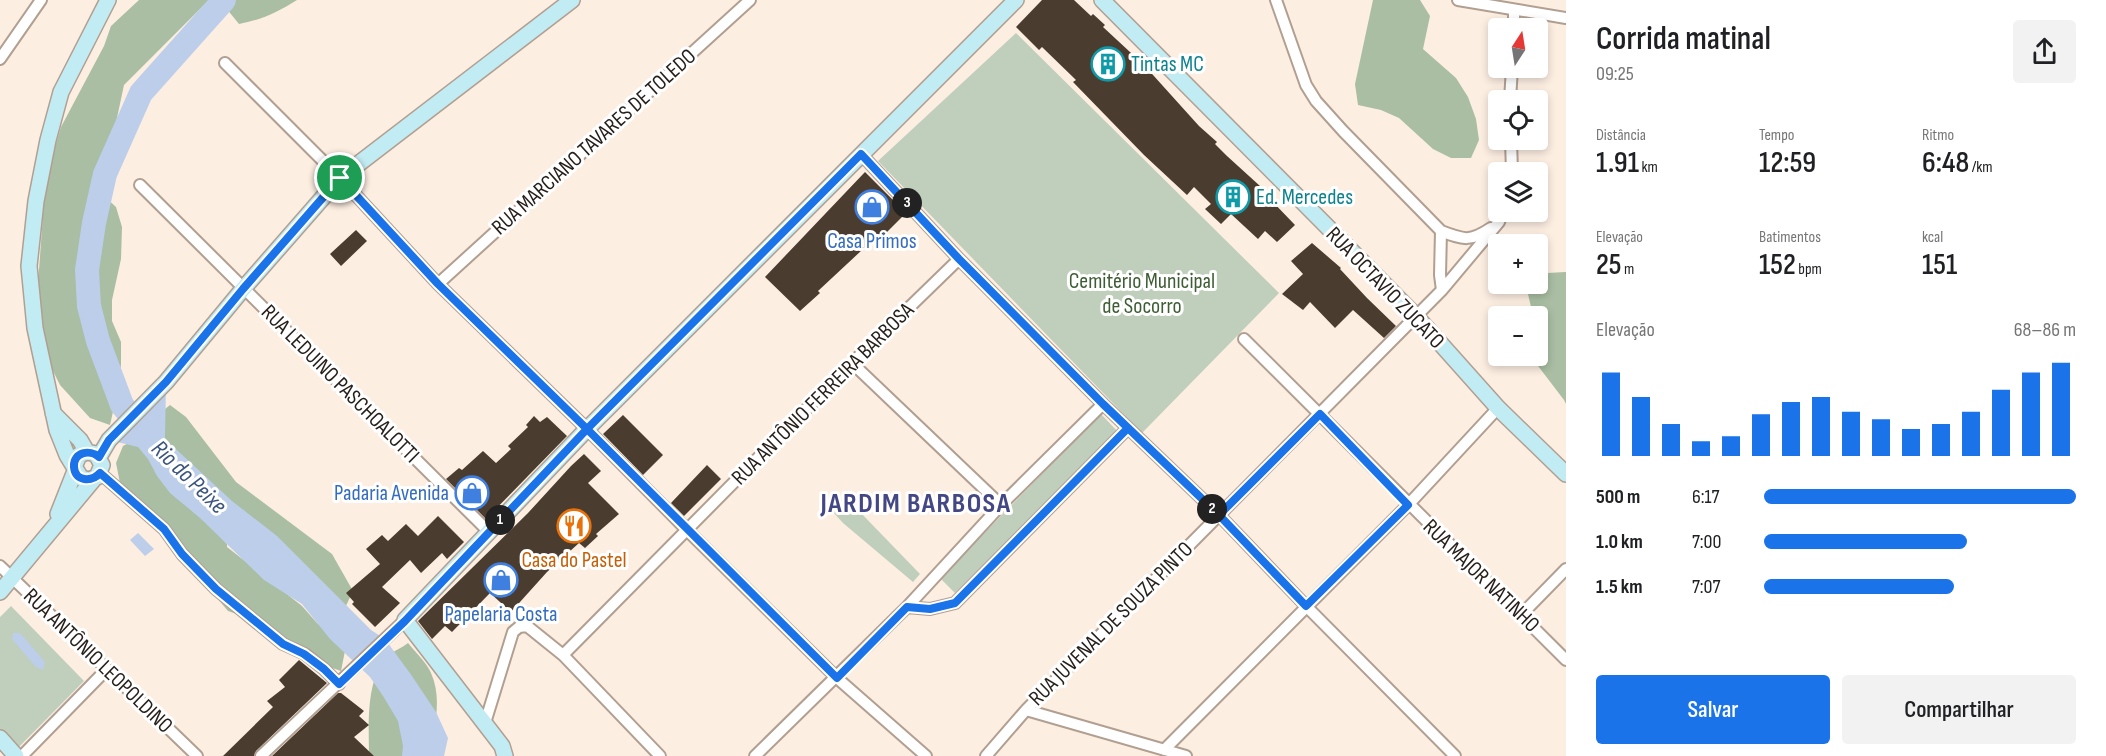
<!DOCTYPE html>
<html lang="pt">
<head>
<meta charset="utf-8">
<style>
	body { margin:0; font-family:"Sofia Sans Condensed",sans-serif; background:#f2f2f2; color:#202124; height:100vh; display:flex; flex-direction:column; font-size:22px; white-space:nowrap }
	* { box-sizing:border-box; margin:0 }
	p { font-size:20px; color:#757577 }
	.icon { flex:none; width:33px; height:33px; fill:none; stroke:currentColor; stroke-width:2; stroke-linecap:round; stroke-linejoin:round }
	.map { position:relative; flex:1; overflow:hidden }
	.side { display:flex; flex-direction:column; background:#fff; width:540px }
	.side>* { flex:none }
	.needle { width:39px; rotate:12deg }
	.tools { position:absolute; left:1488px; top:18px; display:grid; gap:12px }
	.tools a { display:grid; place-items:center; width:60px; height:60px; border-radius:6px; background:#fff; box-shadow:0 3px 9px #0003; font-size:30px }
	.pin { position:absolute; display:grid; place-items:center; width:51px; height:51px; color:#fff; margin:-26px; border:3px solid #fff; border-radius:50%; box-shadow:0 2px 6px #0007 }
	.km { position:absolute; width:30px; height:30px; margin:-15px; border-radius:50%; background:#222; color:#fff; font-size:16px; line-height:30px; text-align:center }
	.round { display:grid; place-items:center; flex:none; width:63px; height:63px; border-radius:6px; background:#f2f2f2 }
	.overview { display:flex; align-items:center; justify-content:space-between; height:102px; padding:0 30px }
	h1 { font-size:33px; font-weight:600; line-height:45px }
	.metrics { display:grid; grid-template-columns:repeat(3,1fr); gap:9px; height:102px; padding:6px 30px }
	.metrics div { display:grid; align-content:center }
	.metrics b { font-size:30px; font-weight:600 }
	.metrics small { font-size:16px; font-weight:400 }
	.metrics p { font-size:16px }
	.chart { height:168px; padding:12px 30px }
	.chart p { display:flex; justify-content:space-between }
	.chart svg { width:100%; height:108px; margin-top:6px; stroke:#1a73e8; stroke-width:6 }
	.cta { display:flex; gap:12px; margin-top:auto; padding:12px 30px }
	.cta a { flex:1; height:69px; border-radius:6px; background:#1a73e8; color:#fff; font-size:24px; font-weight:600; line-height:69px; text-align:center }
	.cta a+a { background:#f2f2f2; color:#202124 }
	ul { padding:0 30px; list-style:none; font-size:20px }
	li { display:grid; grid-template-columns:96px 72px 1fr; align-items:center; height:45px }
	li i { height:15px; border-radius:8px; background:#1a73e8 }
	main { display:flex; flex:1; min-height:0 }
	.map>svg:first-child { display:block }
</style>
</head>
<body>
<main>
<div class="map">
<svg width="1566" height="756" viewBox="0 0 1566 756">
	<rect width="100%" height="100%" fill="#fdeee2"/>
	<path fill="#c0cebc" d="M 1016,33 L 1279,293 L 1142,433 L 878,161 Z
		M 1101,414 L 1118,432 L 955,593 L 940,578 Z
		M 843,498 L 858,510 L 920,574 L 913,582 L 843,523 L 831,510 Z
		M 11,606 L 84,681 L 14,752 L 0,734 L 0,617 Z"/>
	<path fill="#a9bea3" d="M 139,0 L 209,0 L 124,85 L 101,193 L 116,207 L 122,227 L 121,259 L 112,300 L 112,321 L 121,342 L 121,364 L 119,385 L 110,425 L 90,418 L 60,385 L 51,367 L 37,297 L 45,188 L 54,150 L 61,127 L 104,46 L 111,26 Z
		M 228,0 L 297,0 C 278,12 261,20 239,24 L 226,8 Z
		M 1373,0 L 1420,0 L 1430,16 L 1423,49 L 1456,78 L 1468,97 L 1476,119 L 1479,140 L 1471,158 L 1451,158 L 1433,149 L 1399,118 L 1381,110 L 1358,105 L 1355,84 Z
		M 1566,272 L 1566,404 L 1564,400 L 1532,358 L 1532,356 L 1538,356 L 1538,316 L 1530,316 L 1531,307 L 1528,294 L 1535,294 L 1547,273 Z
		M 170,405 L 186,417 L 236,482 L 332,554 L 353,591 L 344,610 L 151,431 L 154,418 Z
		M 134,440 L 227,544 L 227,547 L 302,606 L 317,623 L 333,635 L 345,651 L 341,671 L 321,664 L 251,619 L 228,611 L 120,483 L 116,463 L 123,446 Z
		M 408,643 C 416,653 427,663 431,673 C 443,700 434,729 428,756 L 369,756 C 369,726 365,679 388,656 C 393,651 402,648 408,643 Z"/>
	<path fill="#bcceea" d="M 166,382 L 165,439 L 232,501 L 277,536 L 371,630 L 385,639 L 412,676 L 436,712 L 448,738 L 444,756 L 402,756 L 403,746 L 398,721 L 383,696 L 370,677 L 330,639 L 302,604 L 264,580 L 200,518 L 170,493 L 157,476 L 148,459 L 138,447 L 109,440 Z
		M 138,533 L 154,549 L 145,556 L 130,540 Z
		M 13,633 L 20,633 L 45,662 L 43,670 L 35,666 L 12,639 Z"/>
	<g fill="none" stroke-linecap="round" stroke-linejoin="round">
		<path stroke="#bcceea" stroke-width="24" d="M 147,436 L 122,405 L 98,341 L 89,306 L 87,270 L 94,223 L 105,174 L 141,93 L 224,0"/>
	</g>
	<path fill="#4b3c30" d="M 1042,0 L 1074,0 L 1091,16 L 1093,14 L 1105,25 L 1103,27 L 1144,65 L 1199,126 L 1217,142 L 1215,144 L 1227,156 L 1260,186 L 1259,187 L 1270,199 L 1295,225 L 1277,242 L 1265,231 L 1258,239 L 1231,214 L 1221,224 L 1205,209 L 1211,204 L 1194,187 L 1187,195 L 1144,155 L 1073,82 L 1076,80 L 1042,47 L 1039,50 L 1016,27 Z
		M 865,172 L 906,213 L 879,240 L 876,237 L 818,291 L 820,293 L 800,311 L 765,277 Z
		M 356,230 L 367,241 L 341,266 L 330,254 Z
		M 1312,243 L 1341,268 L 1340,269 L 1367,298 L 1396,326 L 1384,338 L 1353,310 L 1335,328 L 1310,302 L 1303,310 L 1282,294 L 1303,274 L 1291,261 Z
		M 623,415 L 663,455 L 643,475 L 603,434 Z
		M 534,416 L 540,422 L 547,417 L 567,436 L 486,519 L 446,479 L 459,468 L 462,470 L 483,451 L 496,463 L 511,449 L 508,446 L 528,427 L 526,425 Z
		M 584,454 L 601,471 L 588,483 L 619,514 L 596,534 L 598,536 L 585,548 L 579,543 L 547,572 L 511,612 L 490,593 L 452,632 L 445,626 L 432,639 L 418,621 L 528,513 L 571,466 Z
		M 707,465 L 721,479 L 684,516 L 671,503 Z
		M 438,516 L 464,542 L 447,559 L 442,553 L 421,573 L 410,560 L 382,587 L 400,603 L 375,627 L 352,604 L 354,602 L 346,593 L 380,564 L 366,549 L 382,535 L 388,541 L 406,524 L 418,536 Z
		M 299,660 L 327,683 L 256,751 L 254,756 L 223,756 L 273,707 L 267,701 L 285,687 L 279,680 Z
		M 338,693 L 341,693 L 364,711 L 359,716 L 369,725 L 354,737 L 374,756 L 272,756 Z"/>
	<g fill="none" stroke-linecap="round" stroke-linejoin="round">
		<g stroke="#b19f91" stroke-width="14">
			<path id="street" d="M 1276,0 L 1306,85 L 1316,101 L 1343,131 L 1441,231 L 1440,275 L 1442,290
				M 1458,0 L 1566,18
				M 1514,28 L 1514,10
				M 0,59 L 41,0
				M 225,63 L 340,178 L 438,284 L 587,429 L 688,531 L 837,678 L 926,756
				M 1510,100 L 1512,68
				M 1511,140 L 1512,172
				M 861,154 L 959,259 L 1103,404 L 1219,515 L 1306,606 L 1455,756
				M 140,185 L 489,532
				M 1441,231 C 1464,240 1470,242 1491,228
				M 438,284 L 750,0
				M 1244,339 L 1566,660
				M 852,363 L 1001,505
				M 100,473 L 164,529 L 182,554 L 216,589 L 283,644 L 305,654 L 324,669 L 339,684
				M 0,566 L 197,756
				M 907,607 L 930,609 L 955,603 L 1128,428
				M 1521,615 L 1566,569
				M 563,655 L 852,363 L 959,259
				M 1026,710 L 1186,756
				M 485,723 L 513,632 L 519,627 L 527,626 L 563,655 L 660,756
				M 1164,750 L 1408,505 L 1498,408
				M 22,756 L 106,670
				M 261,756 L 405,620
				M 755,756 L 907,607 L 1001,505 L 1103,404
				M 986,756 L 1026,710 L 1442,290 L 1499,222 L 1503,212"/>
		</g>
		<g stroke="#b19f91" stroke-width="18">
			<path id="secondary" d="M 1102,0 L 1415,315 L 1498,408 L 1566,474
				M 53,413 L 80,440 L 87,452
				M 99,457 L 109,440 L 166,382 L 243,289 L 340,178 L 572,0
				M 74,467 L 79,455 L 87,452 L 96,454 L 102,465 L 97,477 L 89,480 L 81,478 L 67,455 L 57,430 L 35,328 L 29,266 L 36,201 L 48,140 L 61,92 L 108,0
				M 58,514 L 75,471
				M 0,592 L 94,479
				M 0,738 L 16,756
				M 505,756 L 502,746 L 405,620 L 587,429 L 1016,0"/>
		</g>
		<use href="#street" stroke="#fff" stroke-width="10"/>
		<use href="#secondary" stroke="#c2ecf4" stroke-width="15"/>
	</g>
	<g fill="none" stroke-linecap="round" stroke-linejoin="round">
		<g stroke="#fff" stroke-width="12">
			<path id="route" d="M 340,178 L 243,289 L 166,382 L 109,440 L 99,457 C 90,449 73,452 74,467 C 75,482 92,482 100,473 L 164,529 L 182,554 L 216,589 L 283,644 L 304,654 L 324,669 L 339,684 L 405,621 L 587,429 L 837,678 L 907,607 L 930,609 L 955,603 L 1128,428 L 1219,515 L 1320,414 L 1408,505 L 1306,606 L 1219,515 L 1103,404 L 959,259 L 861,154 L 587,429 L 438,284 L 340,178"/>
		</g>
		<use href="#route" stroke="#1a73e8" stroke-width="8"/>
	</g>
	<defs>
		<g id="building-ring" transform="scale(1.725)"><circle r="9.5" fill="#fff" stroke="#0f9aa8" stroke-width="1.5"/><path d="M-4-6H4V6H1V3H-1V6H-4ZM-2.5-4.3h1.7v1.8h-1.7ZM.8-4.3h1.7v1.8H.8ZM-2.5-1h1.7V.8h-1.7ZM.8-1h1.7V.8H.8Z" fill="#0f9aa8"/></g>
		<g id="shop-ring" transform="scale(1.725)"><circle r="9.5" fill="#fff" stroke="#3f7fe0" stroke-width="1.5"/><path d="M-5-2.5h2.3a2.7 3.5 0 0 1 5.4 0H5L5.5 6h-11ZM-1.5-2.5h3a1.5 2.3 0 0 0-3 0Z" fill="#3f7fe0"/></g>
		<g id="restaurant-ring" transform="scale(1.725)"><circle r="9.5" fill="#fff" stroke="#e8710a" stroke-width="1.5"/><path d="M-5-6h1v4h1v-4h1v4h1v-4h1v5L-1.5 .5V6h-2V.5L-5-1ZM5-6V6H3V1.5H1.5Q1.5-4 5-6Z" fill="#e8710a"/></g>
	</defs>
	<g fill-rule="evenodd">
		<use href="#building-ring" x="1108" y="64"/>
		<use href="#building-ring" x="1233" y="197"/>
		<use href="#shop-ring" x="872" y="207"/>
		<use href="#shop-ring" x="472" y="493"/>
		<use href="#restaurant-ring" x="574" y="526"/>
		<use href="#shop-ring" x="501" y="580"/>
	</g>
	<g text-anchor="middle" dominant-baseline="central" stroke-width="6" stroke-linejoin="round" paint-order="stroke">
		<g font-size="22" fill="#0d838f" stroke="#fff" text-anchor="start">
			<text x="1131" y="64">Tintas MC</text>
			<text x="1256" y="197">Ed. Mercedes</text>
		</g>
		<g font-size="22" fill="#251e19" stroke="#fff">
			<text transform="translate(594 142) rotate(-42)">RUA MARCIANO TAVARES DE TOLEDO</text>
			<text transform="translate(1385 288) rotate(46)">RUA OCTAVIO ZUCATO</text>
			<text transform="translate(340 384) rotate(45)">RUA LEDUINO PASCHOALOTTI</text>
			<text transform="translate(823 394) rotate(-45)">RUA ANTÔNIO FERREIRA BARBOSA</text>
			<text transform="translate(1481 576) rotate(44)">RUA MAJOR NATINHO</text>
			<text transform="translate(1111 624) rotate(-45)">RUA JUVENAL DE SOUZA PINTO</text>
			<text transform="translate(98 661) rotate(44)">RUA ANTÔNIO LEOPOLDINO</text>
		</g>
		<g font-size="22" fill="#366cbe" stroke="#fff">
			<text x="872" y="241">Casa Primos</text>
			<text x="449" y="493" text-anchor="end">Padaria Avenida</text>
			<text x="501" y="614">Papelaria Costa</text>
		</g>
		<g font-size="22" fill="#3e5d34" stroke="#fff">
			<text x="1142" y="281">Cemitério Municipal<tspan x="1142" dy="25">de Socorro</tspan></text>
		</g>
		<g font-size="22" fill="#c56008" stroke="#fff">
			<text x="574" y="560">Casa do Pastel</text>
		</g>
		<g font-size="24" font-style="italic" fill="#3b557d" stroke="#fff">
			<text transform="translate(189 477) rotate(44)">Rio do Peixe</text>
		</g>
		<g font-size="28" font-weight="bold" letter-spacing="1.5" fill="#434783" stroke="#fff">
			<text x="916" y="503">JARDIM BARBOSA</text>
		</g>
	</g>
</svg>
<div class="tools">
<a><svg class="needle" viewBox="-14 -14 28 28"><path d="M0-13l5 13h-10z" fill="#e53935"/><path d="M0 13l5-13h-10z" fill="#757577"/></svg></a>
<a><svg class="icon" aria-label="locate" viewBox="0 0 24 24"><circle cx="12" cy="12" r="6"/><path d="M12 2v4M12 18v4M2 12h4M18 12h4"/></svg></a>
<a><svg class="icon" aria-label="layers" viewBox="0 0 24 24"><path d="M12 4l9 5-9 5-9-5zM3 14l9 5 9-5"/></svg></a>
<a>+</a>
<a>−</a>
</div>
<div class="pin" style="left:340px;top:178px;background:#1e9e55"><svg class="icon" aria-label="arrive" viewBox="0 0 24 24"><path d="M6 21V4h12l-3 4 3 4H6"/></svg></div>
<b class="km" style="left:500px;top:520px">1</b>
<b class="km" style="left:1212px;top:509px">2</b>
<b class="km" style="left:907px;top:203px">3</b>
</div>
<section class="side">
<div class="overview"><div><h1>Corrida matinal</h1><p>09:25</p></div><a class="round"><svg class="icon" aria-label="share" viewBox="0 0 24 24"><path d="M12 15V3M7 8l5-5 5 5M5 13v7h14v-7"/></svg></a></div>
<div class="metrics">
<div><p>Distância</p><b>1.91<small> km</small></b></div>
<div><p>Tempo</p><b>12:59</b></div>
<div><p>Ritmo</p><b>6:48<small> /km</small></b></div>
</div>
<div class="metrics">
<div><p>Elevação</p><b>25<small> m</small></b></div>
<div><p>Batimentos</p><b>152<small> bpm</small></b></div>
<div><p>kcal</p><b>151</b></div>
</div>
<div class="chart"><p><span>Elevação</span>68–86 m</p>
<svg viewBox="0 0 160 44" preserveAspectRatio="none"><path d="M5 44V10M15 44V20M25 44V31M35 44V38M45 44V36M55 44V27M65 44V22M75 44V20M85 44V26M95 44V29M105 44V33M115 44V31M125 44V26M135 44V17M145 44V10M155 44V6"/></svg>
</div>
<ul>
<li><b>500 m</b>6:17<i style="width:100%"></i></li>
<li><b>1.0 km</b>7:00<i style="width:65%"></i></li>
<li><b>1.5 km</b>7:07<i style="width:61%"></i></li>
</ul>
<div class="cta"><a>Salvar</a><a>Compartilhar</a></div>
</section>
</main>
</body>
</html>
